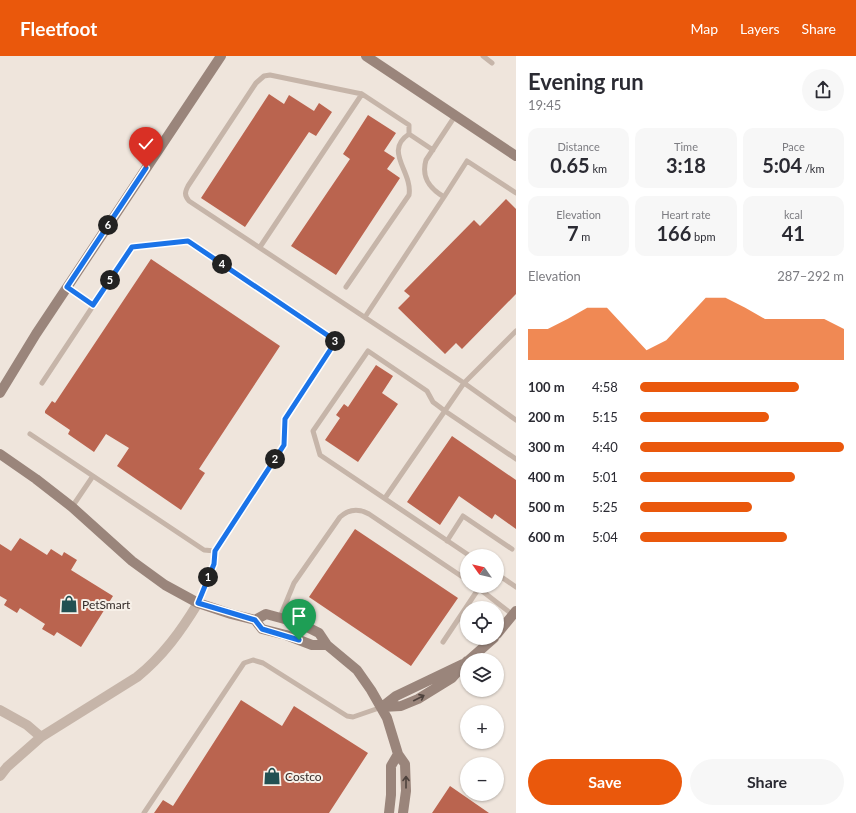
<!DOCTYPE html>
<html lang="en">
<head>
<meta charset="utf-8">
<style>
	body { margin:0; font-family:Lato,sans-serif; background:#f7f7f7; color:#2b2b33; height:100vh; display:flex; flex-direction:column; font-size:15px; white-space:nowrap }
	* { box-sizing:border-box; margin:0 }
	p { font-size:13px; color:#7c7c81 }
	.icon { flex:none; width:22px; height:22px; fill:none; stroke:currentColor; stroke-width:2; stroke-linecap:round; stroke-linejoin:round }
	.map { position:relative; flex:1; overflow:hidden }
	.drawer { display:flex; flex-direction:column; background:#fff; width:340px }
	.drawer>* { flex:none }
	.needle { width:26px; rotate:304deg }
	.tools { position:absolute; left:460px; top:493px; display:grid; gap:8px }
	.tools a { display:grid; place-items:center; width:44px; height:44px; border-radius:50%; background:#fff; box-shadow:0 1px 3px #0004; font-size:20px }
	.pin { position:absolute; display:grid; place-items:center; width:34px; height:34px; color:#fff; margin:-41px -17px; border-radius:50% 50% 50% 0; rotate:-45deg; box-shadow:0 0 4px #0007 }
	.pin .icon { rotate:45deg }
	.km { position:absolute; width:20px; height:20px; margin:-10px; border-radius:50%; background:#222; color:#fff; font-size:11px; line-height:20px; text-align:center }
	.round { display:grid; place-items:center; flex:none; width:42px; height:42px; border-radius:21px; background:#f7f7f7 }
	.headline { display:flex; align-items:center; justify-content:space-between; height:68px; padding:0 12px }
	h1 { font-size:22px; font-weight:700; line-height:30px }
	.figures { display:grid; grid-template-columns:repeat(3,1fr); gap:6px; height:68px; padding:4px 12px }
	.figures div { display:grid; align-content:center; border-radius:10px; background:#f7f7f7; text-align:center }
	.figures b { font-size:20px; font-weight:700 }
	.figures small { font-size:11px; font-weight:400 }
	.figures p { font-size:11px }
	.chart { height:112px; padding:8px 12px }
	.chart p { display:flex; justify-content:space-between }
	.chart svg { width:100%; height:72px; margin-top:4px; fill:#ea580c; opacity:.7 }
	.primary-button { display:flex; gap:8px; margin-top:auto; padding:8px 12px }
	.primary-button a { flex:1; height:46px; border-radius:24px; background:#ea580c; color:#fff; font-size:16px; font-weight:700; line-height:46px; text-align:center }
	.primary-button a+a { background:#f7f7f7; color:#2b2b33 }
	ul { padding:0 12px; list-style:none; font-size:13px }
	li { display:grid; grid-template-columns:64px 48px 1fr; align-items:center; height:30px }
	li i { height:10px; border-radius:5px; background:#ea580c }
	header { display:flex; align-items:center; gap:24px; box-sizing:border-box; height:56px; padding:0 20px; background:#ea580c; color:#fff }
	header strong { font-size:19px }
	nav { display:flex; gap:22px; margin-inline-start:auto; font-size:14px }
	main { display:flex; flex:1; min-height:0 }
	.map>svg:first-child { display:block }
</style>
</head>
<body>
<header>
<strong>Fleetfoot</strong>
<nav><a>Map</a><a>Layers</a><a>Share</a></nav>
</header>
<main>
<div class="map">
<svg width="516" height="757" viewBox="0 0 516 757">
	<rect width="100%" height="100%" fill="#efe5dc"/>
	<path fill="#ba644f" d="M 269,38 L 284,48 L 289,39 L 314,55 L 319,47 L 332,56 L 316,80 L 309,76 L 245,171 L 201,142 Z
		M 368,59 L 396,77 L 384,95 L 395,102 L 387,113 L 400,122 L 336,219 L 291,190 L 350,103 L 343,98 Z
		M 506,143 L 516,153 L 516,238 L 462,293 L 456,287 L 445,298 L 398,252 L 410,240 L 404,235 L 474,164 L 480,170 Z
		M 151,203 L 280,290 L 199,413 L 205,417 L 181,454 L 117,410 L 129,392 L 106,378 L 94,396 L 68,378 L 70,374 L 45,357 L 45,355 L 52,345 L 55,347 Z
		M 376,309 L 393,320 L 382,337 L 398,348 L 358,406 L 325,384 L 340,362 L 336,359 L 344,348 L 348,351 Z
		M 452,380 L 516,424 L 516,473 L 495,458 L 492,463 L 459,440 L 440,469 L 407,446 Z
		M 355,473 L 458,542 L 411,610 L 309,541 Z
		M 20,482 L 47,499 L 51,493 L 62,500 L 64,496 L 77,504 L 71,514 L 113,540 L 81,591 L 57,576 L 54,580 L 42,573 L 45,568 L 20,552 L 17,557 L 4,549 L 7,544 L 0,540 L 0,488 L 11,495 Z
		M 241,644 L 282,670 L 294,650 L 368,697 L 329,757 L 154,757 L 163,744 L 173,750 Z
		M 450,730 L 489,757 L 432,757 Z"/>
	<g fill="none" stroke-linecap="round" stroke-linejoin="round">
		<path stroke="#c6b5a9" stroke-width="5" d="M 483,0 L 492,7
			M 455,60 L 426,104 C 421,121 429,132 444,141 L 467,105 L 516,137
			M 433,94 L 409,78 L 409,69 L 362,38 L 270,19 L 264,20 L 256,27 L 188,130 C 185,136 184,139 189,145 L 464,327 L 516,364
			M 260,191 L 362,38
			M 67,231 L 93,249
			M 346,231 L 409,139 C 413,116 383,95 409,78
			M 365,261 L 444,141
			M 42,327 L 132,191 L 188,185 L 336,285 L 285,363 L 284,389 L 215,495 L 214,508 L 198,547
			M 30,378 L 204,494 L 215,495
			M 385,442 L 464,327 L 516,275
			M 72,451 L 93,420
			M 447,485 L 463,460 L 512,493
			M 470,500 L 320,399 L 313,375 L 368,295 L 427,335 L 433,346 L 445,355 L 516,403
			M 497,518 L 516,531
			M 477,531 L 513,559
			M 280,561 L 294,527 L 340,461 C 349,453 358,452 369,458 L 467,524
			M 443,586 L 479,532
			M 144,757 L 244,607 L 253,604 L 263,607 L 347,660 L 353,661 L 382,651"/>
		<path stroke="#c6b5a9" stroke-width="10" d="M 0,654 L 27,669 L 41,681
			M 0,720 L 7,711 L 41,681 L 137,621 C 163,600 181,575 198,547"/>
		<path stroke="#9a857b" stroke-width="10" d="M 366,0 L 516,100
			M 0,337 L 36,278 L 221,0
			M 0,398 L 36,423 L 72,451 L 132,505 L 165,529 L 198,547 L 231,558 L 255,564 L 262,573 L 286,579 L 312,589 L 327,589
			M 255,564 L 266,558 L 299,567 L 319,577 L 327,589 L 357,614 L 371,634 L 387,662 L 398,698 L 405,708 L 406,735 L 403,757
			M 497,578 L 516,555
			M 469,604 L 494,582
			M 382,651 L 401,650 L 418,643 L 452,622 L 467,605
			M 382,651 L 396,640 L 463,608
			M 389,757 L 391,739 L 391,710 L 398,698"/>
	</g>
	<defs><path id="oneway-shaft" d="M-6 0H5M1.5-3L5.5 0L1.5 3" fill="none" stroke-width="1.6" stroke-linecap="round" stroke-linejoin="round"/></defs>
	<g stroke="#4e423d">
		<use href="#oneway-shaft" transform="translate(419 642) rotate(-27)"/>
		<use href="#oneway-shaft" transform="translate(406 726) rotate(-90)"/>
	</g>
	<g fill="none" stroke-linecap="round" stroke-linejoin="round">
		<g stroke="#fff" stroke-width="8">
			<path id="route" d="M 146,112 L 67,231 L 93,249 L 132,191 L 188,185 L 336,285 L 285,363 L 284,389 L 215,495 L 214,508 L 198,547 L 255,564 L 262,573 L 299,584"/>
		</g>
		<use href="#route" stroke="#1a73e8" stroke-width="5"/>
	</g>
	<defs>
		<g id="shop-bare" transform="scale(1.38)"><path d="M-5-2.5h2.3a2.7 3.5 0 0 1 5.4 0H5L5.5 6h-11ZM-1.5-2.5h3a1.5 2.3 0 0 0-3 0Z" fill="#225052" stroke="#f7f0e8" stroke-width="2.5" paint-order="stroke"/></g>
	</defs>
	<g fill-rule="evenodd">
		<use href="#shop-bare" x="69" y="548"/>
		<use href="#shop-bare" x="272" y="720"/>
	</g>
	<g text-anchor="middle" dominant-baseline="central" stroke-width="4" stroke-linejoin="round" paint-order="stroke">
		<g font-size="12" fill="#342b28" stroke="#f7f0e8" text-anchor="start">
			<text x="82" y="548">PetSmart</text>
			<text x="285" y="720">Costco</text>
		</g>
	</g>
</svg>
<div class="tools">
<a><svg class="needle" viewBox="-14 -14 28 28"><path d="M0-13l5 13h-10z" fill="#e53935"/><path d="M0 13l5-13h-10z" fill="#7c7c81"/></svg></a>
<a><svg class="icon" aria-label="locate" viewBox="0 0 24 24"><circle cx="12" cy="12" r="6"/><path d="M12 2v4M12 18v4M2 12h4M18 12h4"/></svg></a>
<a><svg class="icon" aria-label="layers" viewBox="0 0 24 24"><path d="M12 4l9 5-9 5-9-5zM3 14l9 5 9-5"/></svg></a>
<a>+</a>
<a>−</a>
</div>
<div class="pin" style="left:299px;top:584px;background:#1e9e55"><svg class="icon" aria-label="arrive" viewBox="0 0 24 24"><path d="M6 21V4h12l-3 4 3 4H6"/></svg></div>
<div class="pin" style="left:146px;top:112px;background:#d93025"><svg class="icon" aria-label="check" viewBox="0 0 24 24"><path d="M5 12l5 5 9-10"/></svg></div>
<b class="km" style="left:208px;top:521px">1</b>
<b class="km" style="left:275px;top:403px">2</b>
<b class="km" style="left:335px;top:285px">3</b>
<b class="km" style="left:222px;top:208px">4</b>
<b class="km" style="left:110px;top:224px">5</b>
<b class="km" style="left:108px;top:169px">6</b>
</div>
<section class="drawer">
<div class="headline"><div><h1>Evening run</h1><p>19:45</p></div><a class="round"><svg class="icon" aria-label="share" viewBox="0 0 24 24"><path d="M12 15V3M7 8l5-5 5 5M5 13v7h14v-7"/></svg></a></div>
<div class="figures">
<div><p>Distance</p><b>0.65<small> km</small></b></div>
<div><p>Time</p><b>3:18</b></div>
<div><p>Pace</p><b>5:04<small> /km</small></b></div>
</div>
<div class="figures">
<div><p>Elevation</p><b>7<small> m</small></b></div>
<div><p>Heart rate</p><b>166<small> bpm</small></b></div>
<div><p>kcal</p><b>41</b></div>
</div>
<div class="chart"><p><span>Elevation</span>287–292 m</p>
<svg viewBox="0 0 160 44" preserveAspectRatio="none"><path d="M0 44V25L10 25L20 19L30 12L40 12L50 25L60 38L70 32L80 19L90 6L100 6L110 12L120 19L130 19L140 19L150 19L160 25V44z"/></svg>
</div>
<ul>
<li><b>100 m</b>4:58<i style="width:78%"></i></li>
<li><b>200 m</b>5:15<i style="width:63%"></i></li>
<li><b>300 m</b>4:40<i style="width:100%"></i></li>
<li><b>400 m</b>5:01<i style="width:76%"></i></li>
<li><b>500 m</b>5:25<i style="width:55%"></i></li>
<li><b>600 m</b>5:04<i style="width:72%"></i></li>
</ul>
<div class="primary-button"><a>Save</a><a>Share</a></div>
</section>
</main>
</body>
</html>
